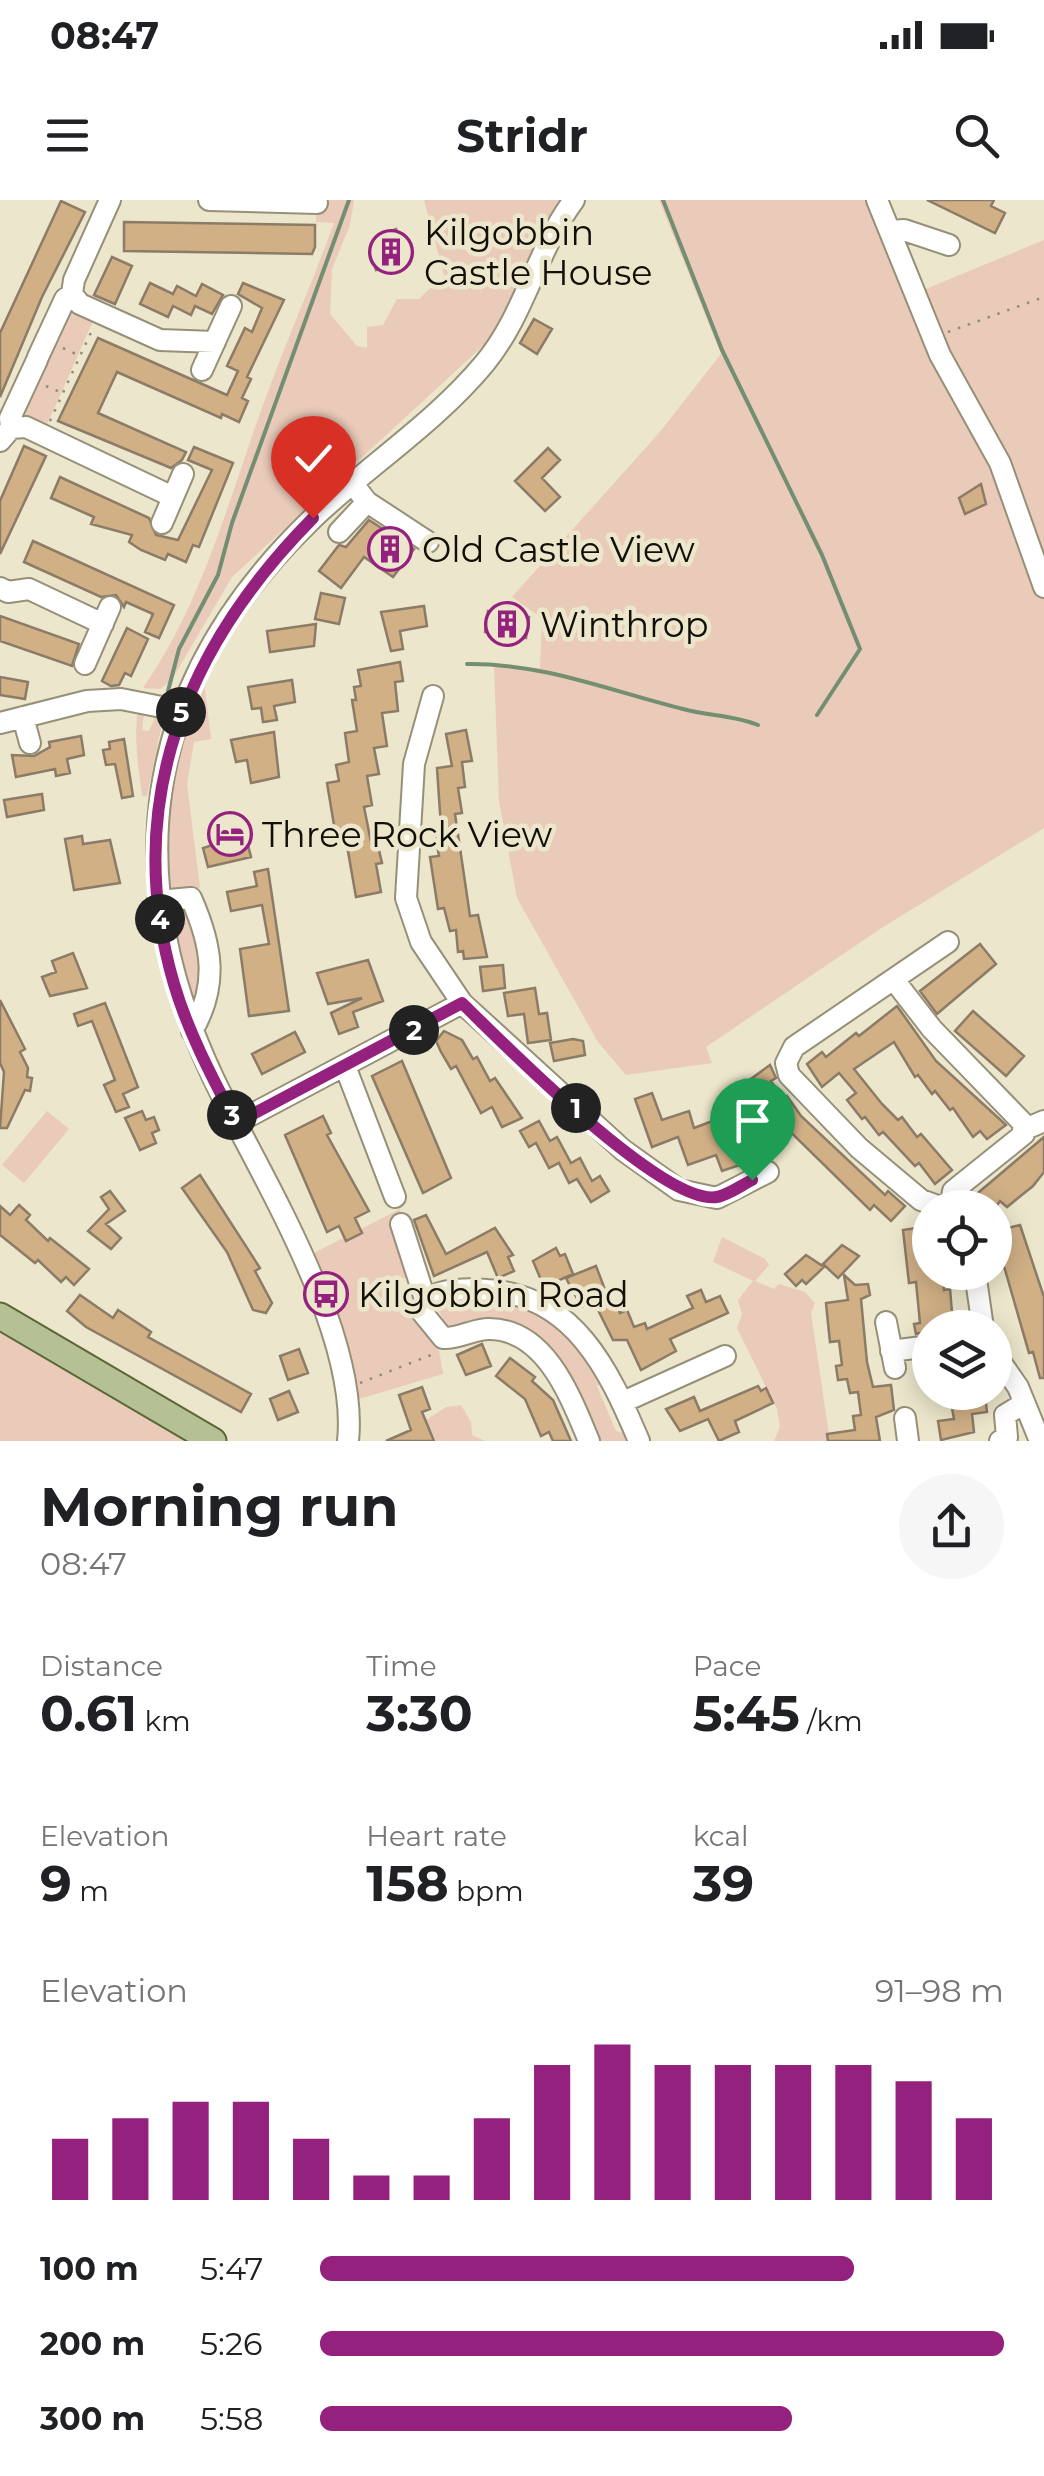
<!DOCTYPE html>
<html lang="en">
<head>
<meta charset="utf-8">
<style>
	body { margin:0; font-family:Montserrat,sans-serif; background:#f6f6f6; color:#202124; height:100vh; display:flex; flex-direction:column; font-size:38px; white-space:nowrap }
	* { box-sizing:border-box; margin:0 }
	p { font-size:32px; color:#757577 }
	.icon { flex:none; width:55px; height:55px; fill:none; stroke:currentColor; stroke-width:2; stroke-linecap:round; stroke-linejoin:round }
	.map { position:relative; height:1241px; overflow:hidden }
	.sheet { display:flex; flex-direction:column; background:#fff; flex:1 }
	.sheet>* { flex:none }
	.buttons { position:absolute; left:912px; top:990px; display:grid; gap:20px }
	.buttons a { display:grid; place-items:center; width:100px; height:100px; border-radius:50%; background:#fff; box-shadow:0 5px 25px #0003; font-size:50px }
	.pin { position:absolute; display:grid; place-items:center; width:85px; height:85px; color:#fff; margin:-102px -42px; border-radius:50% 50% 50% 0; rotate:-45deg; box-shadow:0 0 10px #0007 }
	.pin .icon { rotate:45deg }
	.km { position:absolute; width:50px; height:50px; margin:-25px; border-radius:50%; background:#222; color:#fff; font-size:28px; line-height:50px; text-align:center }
	.round { display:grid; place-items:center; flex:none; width:105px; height:105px; border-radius:52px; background:#f6f6f6 }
	.summary { display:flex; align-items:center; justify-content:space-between; height:170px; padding:0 40px }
	h1 { font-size:55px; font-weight:700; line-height:75px }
	.figures { display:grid; grid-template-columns:repeat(3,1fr); gap:15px; height:170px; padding:10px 40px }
	.figures div { display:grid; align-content:center }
	.figures b { font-size:50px; font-weight:700 }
	.figures small { font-size:28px; font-weight:400 }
	.figures p { font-size:28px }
	.chart { height:280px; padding:20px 40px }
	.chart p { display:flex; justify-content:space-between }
	.chart svg { width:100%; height:180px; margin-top:10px; stroke:#95217e; stroke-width:6 }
	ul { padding:0 40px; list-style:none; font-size:32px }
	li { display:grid; grid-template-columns:160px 120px 1fr; align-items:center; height:75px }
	li i { height:25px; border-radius:12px; background:#95217e }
	.status { display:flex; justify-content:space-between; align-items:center; height:70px; padding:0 50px; background:#fff; direction:ltr }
	.status svg { height:28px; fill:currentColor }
	header { display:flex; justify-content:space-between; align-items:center; height:130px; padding:0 40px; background:#fff; font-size:45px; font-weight:700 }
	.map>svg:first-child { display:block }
</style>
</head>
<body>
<div class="status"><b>08:47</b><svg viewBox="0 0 49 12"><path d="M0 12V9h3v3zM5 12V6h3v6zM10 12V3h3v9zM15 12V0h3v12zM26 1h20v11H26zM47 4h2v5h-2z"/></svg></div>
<header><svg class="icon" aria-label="menu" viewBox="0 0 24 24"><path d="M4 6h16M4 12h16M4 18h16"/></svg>Stridr<svg class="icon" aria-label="search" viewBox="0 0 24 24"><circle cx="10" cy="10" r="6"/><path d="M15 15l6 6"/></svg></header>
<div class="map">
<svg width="1044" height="1241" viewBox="0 0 1044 1241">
	<rect width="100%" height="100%" fill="#ece6cc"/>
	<path fill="#eacab9" d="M 317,0 L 354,0 L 350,25 L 332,69 L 330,114 L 357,146 L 367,148 L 367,127 L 383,125 L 397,99 L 419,99 L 444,75 L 424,0 L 559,0 L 499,124 L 484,145 L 232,377 L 171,481 L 160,489 L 143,488 C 202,403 227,305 262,208 C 284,146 311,86 334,23 L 316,22 Z
		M 659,0 L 872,0 L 950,159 L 921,91 L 1044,40 L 1044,628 L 880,729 L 706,847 L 712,863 L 626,875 L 598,842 L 517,698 L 499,601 L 494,466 L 540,468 L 542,418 L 512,397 L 659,233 L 721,154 Z
		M 70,107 L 93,121 L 46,227 L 20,217 Z
		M 205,489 L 211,539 L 194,542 L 187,584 L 200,688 L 169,691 C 155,623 174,554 198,490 Z
		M 139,503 L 145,506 L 142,530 L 149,531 L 155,517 L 164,514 L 147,596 L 142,596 C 138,565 133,534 139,503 Z
		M 185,701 L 206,745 L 199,811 L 186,791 L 170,702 Z
		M 47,911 L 69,929 L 24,983 L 2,965 Z
		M 400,1009 L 409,1076 L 394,1082 L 407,1118 L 416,1116 L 437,1139 L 443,1174 L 359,1199 L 338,1116 L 312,1054 Z
		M 722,1037 L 765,1059 L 769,1065 L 755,1081 L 774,1089 L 779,1084 L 805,1092 L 815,1103 L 811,1113 L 830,1241 L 774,1241 L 780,1227 L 777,1209 L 737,1128 L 742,1114 L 738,1100 L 753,1081 L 713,1062 Z
		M 505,1097 L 569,1129 L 601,1183 L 597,1186 L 616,1231 L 628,1234 L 631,1241 L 595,1241 L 537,1145 L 449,1132 L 436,1105 L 439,1100 Z
		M 0,1128 L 185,1241 L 0,1241 Z
		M 461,1205 L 471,1222 L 472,1235 L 485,1241 L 436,1241 L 426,1220 L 446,1207 Z"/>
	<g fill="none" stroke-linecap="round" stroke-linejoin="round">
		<path stroke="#748e71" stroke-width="4" d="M 663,0 L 722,150 L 822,355 L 860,449 L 817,515
			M 467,464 C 543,463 610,491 683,509 C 709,516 734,515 758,525
			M 168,491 L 179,449 L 218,375 L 232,323 L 349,0"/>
	</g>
	<path fill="#d1b086" stroke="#8b7b67" stroke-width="2.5" d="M 927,0 L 994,0 L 991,6 L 1005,13 L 995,33 Z
		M 61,1 L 85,12 L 42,97 L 0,197 L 0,133 Z
		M 124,22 L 315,25 L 315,47 L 312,54 L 124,51 Z
		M 396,29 L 409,64 L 376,70 L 371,54 L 385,48 L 380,35 Z
		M 112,57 L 132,66 L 115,104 L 94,95 Z
		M 150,83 L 173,94 L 177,86 L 196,96 L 202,84 L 223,95 L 212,114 L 195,106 L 191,115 L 173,106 L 168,117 L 140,104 Z
		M 243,83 L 284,100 L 247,177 L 251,179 L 242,198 L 248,201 L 239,222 L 222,214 L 221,218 L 117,172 L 98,213 L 186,252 L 182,260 L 171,268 L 58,221 L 98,138 L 227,195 L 238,171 L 227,166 L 245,128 L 252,132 L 262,108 L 238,94 Z
		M 534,119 L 552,129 L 537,154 L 520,143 Z
		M 24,246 L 46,256 L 0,354 L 0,301 Z
		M 194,247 L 233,263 L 199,347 L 193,345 L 186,362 L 168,354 L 165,360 L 141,350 L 129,342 L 132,335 L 91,324 L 94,317 L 51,298 L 60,277 L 149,318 L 156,335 L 178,340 L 212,270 L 188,260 Z
		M 548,248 L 560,260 L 542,278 L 560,297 L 545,311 L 515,281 Z
		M 981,284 L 986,304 L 965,314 L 959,298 Z
		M 369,320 L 414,349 L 393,377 L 364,357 L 341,388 L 319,371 L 339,345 L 346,347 Z
		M 33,341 L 174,405 L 159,438 L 145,432 L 153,414 L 126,402 L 124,407 L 116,395 L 101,397 L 24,362 Z
		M 321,393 L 345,398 L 339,424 L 315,419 Z
		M 424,406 L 427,426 L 400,431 L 403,449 L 391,451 L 381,412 Z
		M 488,411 L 529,417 L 526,438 L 485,432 Z
		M 0,416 L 79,444 L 72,466 L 0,441 Z
		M 316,424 L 314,446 L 270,452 L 267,431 Z
		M 127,428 L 148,439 L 131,476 L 125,473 L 119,485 L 111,486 L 102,481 Z
		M 400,462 L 403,481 L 395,482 L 398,511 L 382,513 L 387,546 L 374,548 L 379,574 L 367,576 L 372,605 L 364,607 L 372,647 L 378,646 L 382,663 L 376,664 L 381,692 L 356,697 L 346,640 L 326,643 L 323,627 L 334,625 L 327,583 L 339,581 L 336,565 L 349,562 L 345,533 L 357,531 L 352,500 L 356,500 L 354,487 L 361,486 L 358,470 Z
		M 0,477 L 28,482 L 25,499 L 0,495 Z
		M 292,480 L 295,502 L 274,506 L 277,520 L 263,522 L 261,508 L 252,509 L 248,487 Z
		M 466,530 L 472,561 L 462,562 L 465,587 L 458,588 L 462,613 L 455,614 L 470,716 L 478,715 L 487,757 L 464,759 L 463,751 L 458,752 L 456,730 L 450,731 L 444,708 L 438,709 L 430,657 L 439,656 L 434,628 L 441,627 L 437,568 L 452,566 L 446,534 Z
		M 274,532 L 279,577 L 251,583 L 247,560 L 236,562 L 231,540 Z
		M 81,536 L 84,555 L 67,559 L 70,573 L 56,576 L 55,569 L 16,577 L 12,555 L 34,556 L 50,547 L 49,542 Z
		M 124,539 L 133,596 L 122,598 L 115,564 L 106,565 L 103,550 L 110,549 L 109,542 Z
		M 42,594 L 44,610 L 7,617 L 4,600 Z
		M 241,617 L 251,657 L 208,667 L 203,648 L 216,644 L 211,624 Z
		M 82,636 L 83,644 L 110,640 L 120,683 L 74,690 L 65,639 Z
		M 268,669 L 289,811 L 249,816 L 240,749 L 269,744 L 262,705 L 231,711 L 227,692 L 257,686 L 254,672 Z
		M 980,744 L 996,764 L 937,814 L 920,791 Z
		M 73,753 L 87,788 L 50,796 L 42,777 L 56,772 L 52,761 Z
		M 368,760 L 383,801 L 353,812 L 358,827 L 339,834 L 331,813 L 362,798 L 328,804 L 317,773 Z
		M 503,765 L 505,788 L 483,791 L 480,767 Z
		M 535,788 L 539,814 L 547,813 L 551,840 L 528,843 L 524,814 L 508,816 L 504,793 Z
		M 0,800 L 25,849 L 20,852 L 28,868 L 27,877 L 32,878 L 30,891 L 25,890 L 7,928 L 0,928 L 4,872 L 0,863 Z
		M 105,803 L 138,887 L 123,894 L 129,907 L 116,912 L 104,885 L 115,880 L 92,821 L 78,826 L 74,814 Z
		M 897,806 L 936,861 L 1006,925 L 987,939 L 980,931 L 973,937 L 953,908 L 950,910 L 935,891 L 932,894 L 918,875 L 915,877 L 894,842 L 854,869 L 882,904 L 898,920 L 902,917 L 917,937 L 921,934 L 952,970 L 935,984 L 919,963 L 915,966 L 883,932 L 879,935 L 865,917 L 862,919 L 847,900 L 856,893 L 839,873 L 822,887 L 807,864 L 822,852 L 826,857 L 856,833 L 859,836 Z
		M 973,811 L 1024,856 L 1006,876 L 955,831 Z
		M 444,831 L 462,840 L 473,859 L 477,857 L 490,881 L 495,878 L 522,918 L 502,927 L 492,907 L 481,913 L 456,866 L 451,869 L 441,852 L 436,841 Z
		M 295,832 L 305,852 L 262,874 L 252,854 Z
		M 573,839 L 583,841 L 585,855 L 554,861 L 550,843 Z
		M 402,861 L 451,978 L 423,993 L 372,876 Z
		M 770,865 L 776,878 L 771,881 L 783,899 L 787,896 L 801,916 L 885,995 L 888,991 L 905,1006 L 891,1021 L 874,1005 L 870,1010 L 768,910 L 748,881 Z
		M 652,893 L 662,920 L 689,911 L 694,928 L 723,917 L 727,930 L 738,926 L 742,938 L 735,940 L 738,947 L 734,948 L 740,965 L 722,971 L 716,955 L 688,965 L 678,937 L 652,947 L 635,899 Z
		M 142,911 L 146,920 L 154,917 L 159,930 L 152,933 L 156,943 L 140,950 L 125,918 Z
		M 323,916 L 331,933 L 327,935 L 369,1011 L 355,1018 L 362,1033 L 346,1041 L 339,1026 L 327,1032 L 285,935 Z
		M 539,921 L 550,941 L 557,937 L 571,963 L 580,958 L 592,981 L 600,976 L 609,991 L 591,1002 L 577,979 L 569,983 L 559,963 L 549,968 L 536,943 L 529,947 L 520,931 Z
		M 1044,937 L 1044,972 L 1033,986 L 1007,1007 L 1000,1001 L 995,1008 L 972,1008 L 966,1003 Z
		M 200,975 L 260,1068 L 255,1071 L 272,1103 L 266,1113 L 253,1110 L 227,1052 L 182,988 Z
		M 110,991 L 125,1011 L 106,1024 L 121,1038 L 111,1049 L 88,1031 L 109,1009 L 101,997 Z
		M 19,1005 L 30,1015 L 26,1020 L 48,1041 L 50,1038 L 89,1069 L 74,1085 L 66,1077 L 61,1082 L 38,1060 L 35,1063 L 0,1035 L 0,1006 L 10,1015 Z
		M 426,1015 L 446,1054 L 495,1028 L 513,1055 L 508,1057 L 514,1071 L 498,1078 L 487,1052 L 434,1076 L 414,1020 Z
		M 1020,1025 L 1044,1097 L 1044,1178 L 1040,1178 L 1033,1152 L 1029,1153 L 995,1035 L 995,1031 Z
		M 916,1028 L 929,1030 L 930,1072 L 942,1072 L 944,1090 L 950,1089 L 953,1124 L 916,1134 L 914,1124 L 920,1123 L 916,1082 L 909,1083 L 903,1030 Z
		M 842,1045 L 859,1056 L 838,1078 L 823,1064 Z
		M 556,1048 L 560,1056 L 565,1054 L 573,1074 L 544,1087 L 533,1061 Z
		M 806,1055 L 824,1067 L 806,1084 L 802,1080 L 796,1086 L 785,1074 Z
		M 596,1066 L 612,1108 L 617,1106 L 620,1113 L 627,1110 L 634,1127 L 645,1123 L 647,1129 L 693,1108 L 687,1096 L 701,1090 L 706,1102 L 720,1096 L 728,1113 L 670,1139 L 676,1151 L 641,1170 L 627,1140 L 613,1140 L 594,1102 L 582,1107 L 571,1088 L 566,1078 Z
		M 844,1075 L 855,1085 L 868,1084 L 870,1095 L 861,1099 L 867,1162 L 873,1187 L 891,1185 L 894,1210 L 876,1217 L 880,1241 L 828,1241 L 827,1234 L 855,1230 L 853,1216 L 861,1215 L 858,1192 L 850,1193 L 847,1179 L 838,1180 L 836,1166 L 842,1165 L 839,1141 L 830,1142 L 828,1123 L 826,1103 L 848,1100 Z
		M 80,1095 L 113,1118 L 118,1110 L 151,1132 L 148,1137 L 251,1194 L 241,1212 L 86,1127 L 67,1111 Z
		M 482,1144 L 491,1166 L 466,1175 L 457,1155 Z
		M 299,1149 L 308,1173 L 288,1180 L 280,1156 Z
		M 510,1158 L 535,1177 L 532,1181 L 553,1200 L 571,1241 L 553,1241 L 549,1232 L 541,1236 L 525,1199 L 496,1176 Z
		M 758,1186 L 761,1191 L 766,1188 L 773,1203 L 735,1221 L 739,1232 L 719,1241 L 708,1219 L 680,1231 L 666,1209 L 694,1197 L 700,1211 Z
		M 422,1187 L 430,1209 L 422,1212 L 434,1241 L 386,1241 L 411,1230 L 399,1195 Z
		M 289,1191 L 298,1212 L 278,1220 L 270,1199 Z
		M 949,1192 L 985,1195 L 987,1212 L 972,1214 L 974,1232 L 941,1240 L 938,1221 L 954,1219 Z"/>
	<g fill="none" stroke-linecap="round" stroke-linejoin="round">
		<g stroke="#959077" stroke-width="24">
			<path id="minor" d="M 209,0 L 317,3
				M 877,0 L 940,155 L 1000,263 L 1044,387
				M 890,31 L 904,30 L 949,45
				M 72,94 L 80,104 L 160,140 L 215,142
				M 38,157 L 65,99 L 72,94 L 74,80 L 110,0
				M 202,170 L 231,106
				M 11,228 L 26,227 L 173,297
				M 0,241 L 11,228 L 10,218 L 37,160
				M 353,284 L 367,302 L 428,342
				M 162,323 L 183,274
				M 339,332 L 367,302
				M 0,388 L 8,392 L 29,389 L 103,424
				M 85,464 L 110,407
				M 433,496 L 414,564 L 406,698 L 421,742 L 462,803 L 623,950 L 679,990 L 717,998 L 768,972
				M 23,517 L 30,543
				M 0,523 L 87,501 L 121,499 L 182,511
				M 158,701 L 191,698 C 212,745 219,785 192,831
				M 894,780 L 932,829 L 1023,923 L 1024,934 L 953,991 L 950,1008
				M 345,866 L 395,997
				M 236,923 L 462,803
				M 1023,930 L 1044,921
				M 943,1008 L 921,1000 L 859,948 L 789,875 L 786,863 L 794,847 L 948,742
				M 401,1024 L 425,1099
				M 975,1072 L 983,1128
				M 886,1122 L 895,1168
				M 891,1151 L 930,1146
				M 995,1154 L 1018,1187 L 1040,1241
				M 623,1202 L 725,1156
				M 905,1218 L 908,1241
				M 348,1241 C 359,1138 269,989 223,898 C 116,686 136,489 310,321 C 366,267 434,224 484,164 C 525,115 536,51 574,0
				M 589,1241 C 571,1198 546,1129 489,1129 C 473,1129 459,1139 443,1138 L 421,1111 L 425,1099 C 443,1089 466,1088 487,1090 C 574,1095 609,1170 639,1241
				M 1000,1241 L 1007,1237 L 1005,1215 L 1023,1204"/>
		</g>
		<g stroke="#5b6735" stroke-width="29">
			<path id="major" d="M 0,1116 L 213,1241"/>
		</g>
		<path stroke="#918d7a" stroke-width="2.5" stroke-dasharray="2.5 8" stroke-linecap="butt" d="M 948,132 L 1044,97
			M 63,148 L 78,155
			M 46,186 L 62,193
			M 50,221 L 93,128
			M 360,1183 L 436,1153"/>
		<use href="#minor" stroke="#fff" stroke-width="20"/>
		<use href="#major" stroke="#b5c095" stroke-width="25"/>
	</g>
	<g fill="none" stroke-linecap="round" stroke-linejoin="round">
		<g stroke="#fff" stroke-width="20">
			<path id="route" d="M 313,318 C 186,446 121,604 174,784 C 188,832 213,879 236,923 L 462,803 C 504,844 663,1006 717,997 C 728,995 742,985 752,980"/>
		</g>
		<use href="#route" stroke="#95217e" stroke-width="12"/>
	</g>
	<defs>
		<g id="building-ring" transform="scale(2.25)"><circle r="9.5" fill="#ece6cc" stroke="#95217e" stroke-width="1.5"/><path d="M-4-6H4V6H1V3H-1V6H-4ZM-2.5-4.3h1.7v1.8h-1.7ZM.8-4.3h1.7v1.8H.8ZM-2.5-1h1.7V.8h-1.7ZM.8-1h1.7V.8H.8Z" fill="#95217e"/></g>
		<g id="hotel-ring" transform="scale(2.25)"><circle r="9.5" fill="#ece6cc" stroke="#95217e" stroke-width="1.5"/><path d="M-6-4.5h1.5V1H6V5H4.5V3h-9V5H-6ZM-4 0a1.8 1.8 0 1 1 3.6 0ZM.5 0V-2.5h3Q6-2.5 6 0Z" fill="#95217e"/></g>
		<g id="bus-ring" transform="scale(2.25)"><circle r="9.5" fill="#ece6cc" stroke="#95217e" stroke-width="1.5"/><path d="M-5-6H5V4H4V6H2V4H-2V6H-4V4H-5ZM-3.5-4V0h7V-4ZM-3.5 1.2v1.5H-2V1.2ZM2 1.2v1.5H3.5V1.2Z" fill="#95217e"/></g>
	</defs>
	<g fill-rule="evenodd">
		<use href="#building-ring" x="391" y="52"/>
		<use href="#building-ring" x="390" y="349"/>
		<use href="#building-ring" x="507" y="424"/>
		<use href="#hotel-ring" x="230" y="634"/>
		<use href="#bus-ring" x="326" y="1094"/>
	</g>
	<g text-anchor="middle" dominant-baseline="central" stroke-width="9" stroke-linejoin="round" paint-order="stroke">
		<g font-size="35" fill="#110f06" stroke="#ece6cc" text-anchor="start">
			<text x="424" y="32">Kilgobbin<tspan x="424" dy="40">Castle House</tspan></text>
			<text x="422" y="349">Old Castle View</text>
			<text x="540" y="424">Winthrop</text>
			<text x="262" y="634">Three Rock View</text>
			<text x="358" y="1094">Kilgobbin Road</text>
		</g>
	</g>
</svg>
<div class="buttons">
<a><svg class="icon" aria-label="locate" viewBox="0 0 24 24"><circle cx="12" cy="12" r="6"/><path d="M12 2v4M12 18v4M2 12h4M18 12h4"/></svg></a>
<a><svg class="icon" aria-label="layers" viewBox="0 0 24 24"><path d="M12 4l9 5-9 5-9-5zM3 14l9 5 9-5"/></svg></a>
</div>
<div class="pin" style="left:752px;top:980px;background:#1e9e55"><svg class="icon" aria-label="arrive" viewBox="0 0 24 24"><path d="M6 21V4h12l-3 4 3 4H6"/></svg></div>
<div class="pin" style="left:313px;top:318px;background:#d93025"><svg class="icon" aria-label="check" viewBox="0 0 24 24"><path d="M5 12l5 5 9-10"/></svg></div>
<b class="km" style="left:576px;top:908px">1</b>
<b class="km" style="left:414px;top:830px">2</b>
<b class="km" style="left:232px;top:915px">3</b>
<b class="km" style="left:160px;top:719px">4</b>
<b class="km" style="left:181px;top:512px">5</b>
</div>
<section class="sheet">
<div class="summary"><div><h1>Morning run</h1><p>08:47</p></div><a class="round"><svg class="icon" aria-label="share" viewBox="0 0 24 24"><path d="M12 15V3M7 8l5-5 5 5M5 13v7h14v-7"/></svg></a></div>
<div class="figures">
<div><p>Distance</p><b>0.61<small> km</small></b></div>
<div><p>Time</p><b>3:30</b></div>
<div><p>Pace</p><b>5:45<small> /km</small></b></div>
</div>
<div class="figures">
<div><p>Elevation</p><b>9<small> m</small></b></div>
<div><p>Heart rate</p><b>158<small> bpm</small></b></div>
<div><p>kcal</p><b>39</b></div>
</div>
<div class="chart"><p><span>Elevation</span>91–98 m</p>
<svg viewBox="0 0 160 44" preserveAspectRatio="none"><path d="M5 44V29M15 44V24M25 44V20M35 44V20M45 44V29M55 44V38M65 44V38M75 44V24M85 44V11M95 44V6M105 44V11M115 44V11M125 44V11M135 44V11M145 44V15M155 44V24"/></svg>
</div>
<ul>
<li><b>100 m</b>5:47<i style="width:78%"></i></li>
<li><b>200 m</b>5:26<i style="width:100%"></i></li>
<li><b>300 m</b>5:58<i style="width:69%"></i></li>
</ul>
</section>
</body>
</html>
